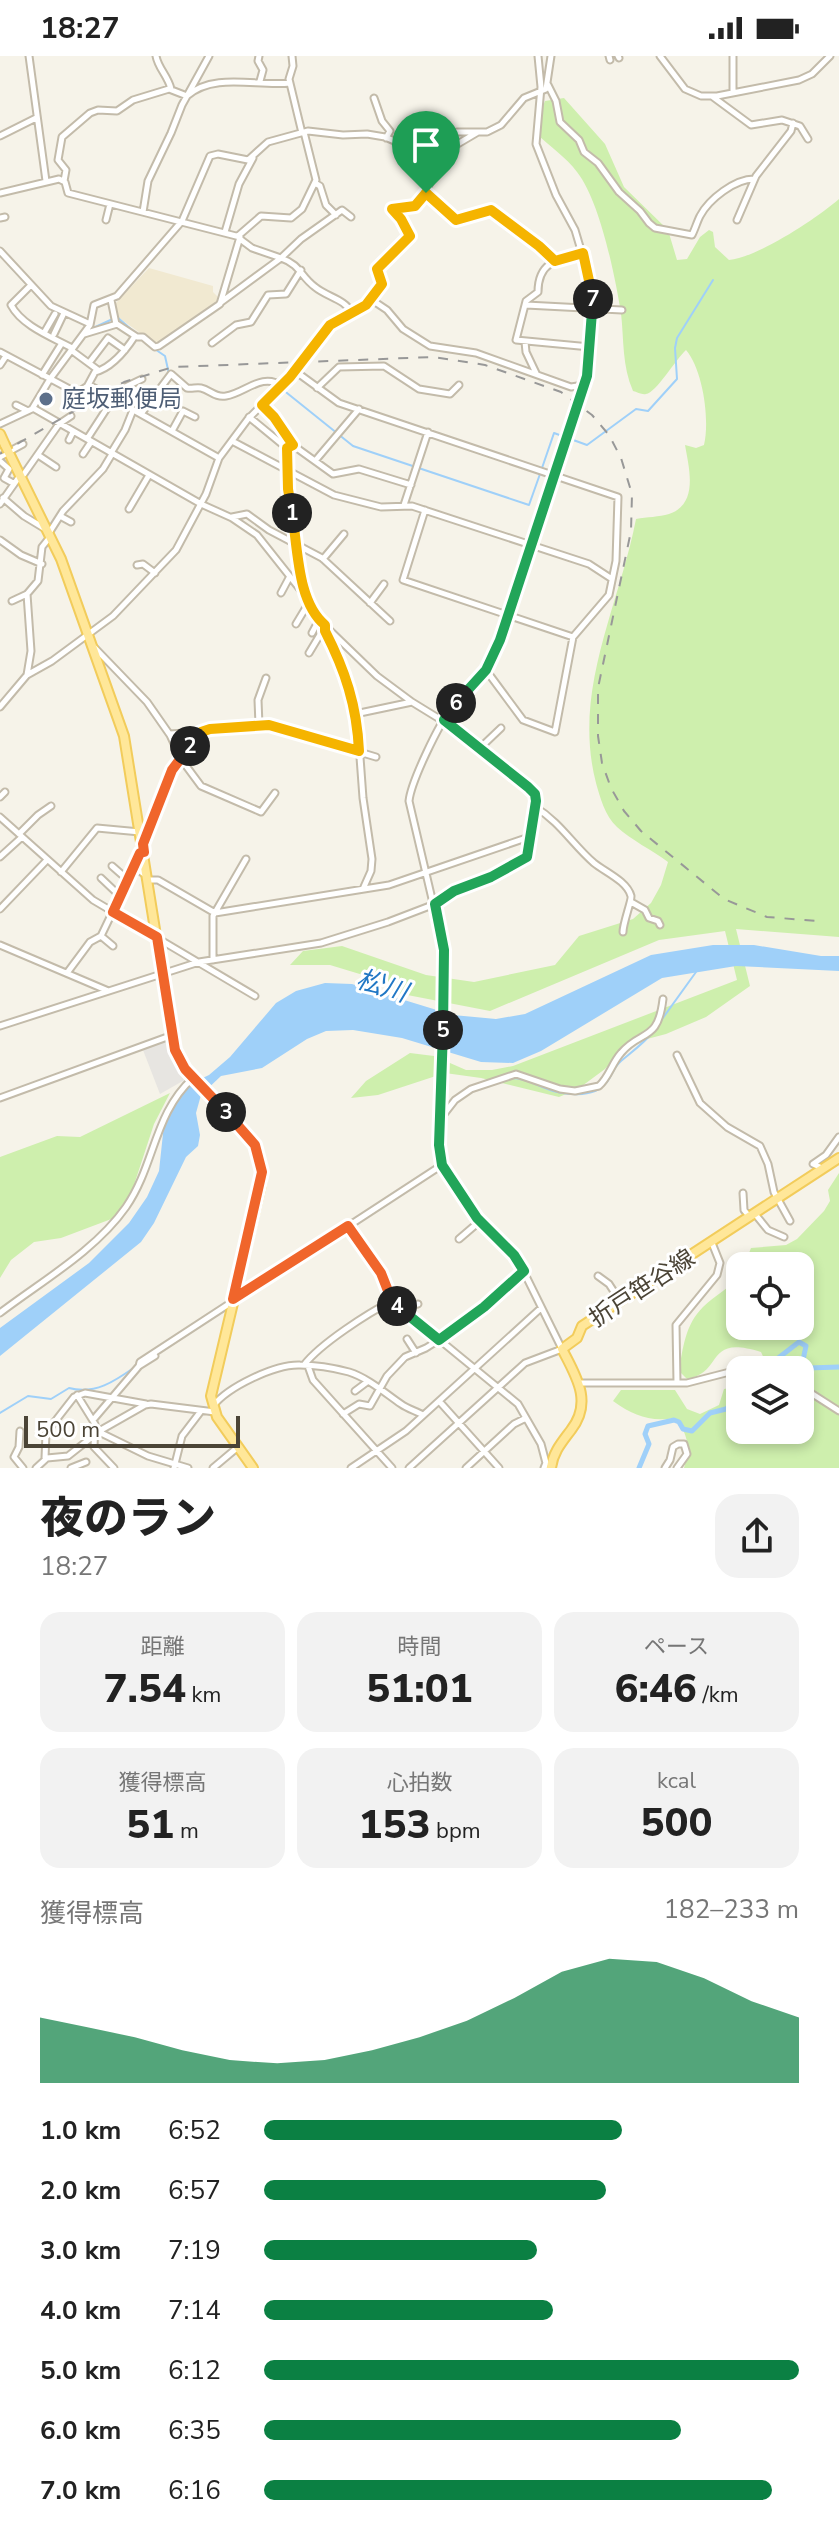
<!DOCTYPE html>
<html lang="ja">
<head>
<meta charset="utf-8">
<style>
	body { margin:0; font-family:"Nunito Sans","Noto Sans JP",sans-serif; background:#f2f2f2; color:#222; height:100vh; display:flex; flex-direction:column; font-size:30px; white-space:nowrap }
	* { box-sizing:border-box; margin:0 }
	p { font-size:26px; color:#767676 }
	.icon { flex:none; width:44px; height:44px; fill:none; stroke:currentColor; stroke-width:2; stroke-linecap:round; stroke-linejoin:round }
	.map { position:relative; height:1412px; overflow:hidden }
	.sheet { display:flex; flex-direction:column; background:#fff; flex:1 }
	.sheet>* { flex:none }
	.buttons { position:absolute; left:726px; top:1196px; display:grid; gap:16px }
	.buttons a { display:grid; place-items:center; width:88px; height:88px; border-radius:16px; background:#fff; box-shadow:0 4px 12px #0003; font-size:40px }
	.scale { position:absolute; left:24px; bottom:20px; width:216px; box-sizing:border-box; padding-left:8px; border:4px solid #4b4436; border-top:0; font-size:22px; line-height:28px; white-space:nowrap; color:#4b4436; -webkit-text-stroke:6px #fff; paint-order:stroke }
	.pin { position:absolute; display:grid; place-items:center; width:68px; height:68px; color:#fff; margin:-82px -34px; border-radius:50% 50% 50% 0; rotate:-45deg; box-shadow:0 0 8px #0007 }
	.pin .icon { rotate:45deg }
	.km { position:absolute; width:40px; height:40px; margin:-20px; border-radius:50%; background:#222; color:#fff; font-size:22px; line-height:40px; text-align:center }
	.round { display:grid; place-items:center; flex:none; width:84px; height:84px; border-radius:24px; background:#f2f2f2 }
	.summary { display:flex; align-items:center; justify-content:space-between; height:136px; padding:0 40px }
	h1 { font-size:44px; font-weight:800; line-height:60px }
	.figures { display:grid; grid-template-columns:repeat(3,1fr); gap:12px; height:136px; padding:8px 40px }
	.figures div { display:grid; align-content:center; border-radius:20px; background:#f2f2f2; text-align:center }
	.figures b { font-size:40px; font-weight:800 }
	.figures small { font-size:22px; font-weight:400 }
	.figures p { font-size:22px }
	.chart { height:224px; padding:16px 40px }
	.chart p { display:flex; justify-content:space-between }
	.chart svg { width:100%; height:144px; margin-top:8px; fill:#0b8043; opacity:.7 }
	ul { padding:0 40px; list-style:none; font-size:26px }
	li { display:grid; grid-template-columns:128px 96px 1fr; align-items:center; height:60px }
	li i { height:20px; border-radius:10px; background:#0b8043 }
	.status { display:flex; justify-content:space-between; align-items:center; height:56px; padding:0 40px; background:#fff; direction:ltr }
	.status svg { height:22px; fill:currentColor }
	.map>svg:first-child { display:block }
</style>
</head>
<body>
<div class="status"><b>18:27</b><svg viewBox="0 0 49 12"><path d="M0 12V9h3v3zM5 12V6h3v6zM10 12V3h3v9zM15 12V0h3v12zM26 1h20v11H26zM47 4h2v5h-2z"/></svg></div>
<div class="map">
<svg width="839" height="1412" viewBox="0 0 839 1412">
	<rect width="100%" height="100%" fill="#f6f3e9"/>
	<path fill="#f1e9d1" d="M 149,212 L 213,230 L 213,236 L 218,241 L 216,247 L 157,289 L 118,261 L 116,247 Z"/>
	<path fill="#ceefad" d="M 564,42 L 605,88 L 624,131 L 668,174 L 677,204 L 687,203 L 700,181 L 709,174 L 713,176 L 715,191 L 729,204 C 758,201 816,163 839,143 L 839,881 L 736,873 L 750,930 L 706,961 L 666,978 L 628,988 L 605,1013 L 578,1033 L 559,1041 L 481,1022 L 445,1017 L 378,1039 L 351,1042 L 366,1025 L 410,997 L 434,1000 L 466,1014 L 492,1014 L 513,1010 L 737,924 L 725,875 L 659,884 L 490,955 L 397,937 L 363,919 L 330,909 L 290,909 L 303,895 L 342,890 L 426,919 L 474,926 L 555,909 L 579,880 L 633,863 L 651,847 L 661,829 L 668,806 C 652,794 631,784 617,771 C 605,760 600,741 596,727 C 572,635 619,551 636,463 C 647,461 659,461 669,458 C 699,448 689,412 685,389 L 696,392 L 704,389 C 710,364 703,314 686,294 C 676,303 656,337 646,338 C 642,339 637,336 633,335 C 622,310 624,284 621,257 C 615,220 600,145 577,116 C 567,102 549,90 537,78 L 537,65 L 545,45 Z
		M 170,1037 L 154,1068 L 132,1135 L 114,1162 L 61,1182 L 34,1186 L 11,1204 L 0,1222 L 0,1101 L 57,1080 L 80,1081 Z
		M 839,1117 L 839,1412 L 684,1412 C 690,1392 689,1379 675,1362 C 650,1366 634,1360 613,1345 L 621,1334 L 675,1334 L 687,1353 L 700,1358 L 719,1349 L 724,1333 L 740,1330 L 740,1374 L 800,1374 L 800,1314 L 761,1314 L 766,1307 L 761,1296 C 704,1278 725,1316 687,1323 L 679,1315 C 683,1292 685,1269 703,1251 C 715,1239 731,1232 740,1218 L 740,1270 L 800,1270 L 800,1210 L 744,1210 L 751,1192 L 786,1189 L 797,1183 L 824,1155 L 830,1145 L 828,1134 Z"/>
	<path fill="#e7e5e1" d="M 168,984 L 175,1005 L 188,1022 L 160,1038 L 143,994 Z"/>
	<path fill="#9fd0f9" d="M 713,889 L 754,889 L 821,900 L 839,900 L 839,915 L 736,910 L 662,922 L 541,995 L 513,1007 L 481,1006 L 402,982 L 353,974 L 326,975 L 307,983 L 262,1012 L 221,1020 L 201,1039 L 196,1057 L 200,1079 L 198,1090 L 186,1101 L 154,1167 L 141,1186 L 0,1300 L 0,1272 L 89,1207 L 129,1167 L 147,1141 L 159,1115 L 165,1059 L 188,1029 L 209,1019 L 230,1001 L 276,947 L 296,935 L 325,927 L 352,928 L 453,959 L 496,963 L 525,958 L 651,899 Z"/>
	<g fill="none" stroke-linecap="round" stroke-linejoin="round">
		<path stroke="#9fd0f9" stroke-width="2" d="M 8,208 L 39,241
			M 53,253 L 69,261
			M 78,265 L 91,273 L 117,261 L 139,280
			M 143,285 L 165,300 L 169,318
			M 282,333 L 353,390 L 529,449 L 540,418
			M 542,412 L 554,377 L 587,389 L 636,353 L 648,355 L 677,323 L 675,292 L 677,282 L 713,224
			M 660,966 L 696,916
			M 510,1022 C 525,1021 539,1031 553,1035 C 570,1039 595,1042 607,1026 C 612,1019 614,1011 621,1005 C 633,995 644,987 654,975
			M 443,1088 L 445,1109
			M 0,1357 L 28,1340 L 51,1343 L 69,1332 C 95,1339 115,1325 135,1311"/>
		<path stroke="#9fd0f9" stroke-width="5" d="M 768,1314 L 773,1306 L 799,1286 L 806,1290 L 803,1304 L 808,1312 L 839,1311
			M 639,1412 L 649,1388 L 645,1378 L 648,1370 L 674,1364 L 679,1366 L 683,1373 L 692,1375 L 710,1357 L 726,1353 L 740,1341"/>
		<g stroke="#c3bbaa" stroke-width="9">
			<path id="minor" d="M 29,0 L 46,125
				M 156,0 C 158,12 168,20 171,33
				M 259,0 L 258,5 L 263,14 L 260,25
				M 292,0 L 293,10 L 289,23 L 302,77
				M 609,0 L 610,4
				M 618,0 L 619,2
				M 660,0 L 685,33 L 701,40 L 717,40 L 799,24 L 812,18 L 830,0
				M 733,0 L 733,36
				M 548,29 L 556,45 L 560,66 L 579,84 L 584,96 L 598,107 L 619,136 L 640,155 L 649,167 L 655,172 L 692,179 C 695,173 697,166 700,160 C 709,143 735,123 754,123
				M 713,41 L 751,69 L 782,64 L 800,70 L 808,83
				M 374,42 L 382,65 L 390,75 L 386,82
				M 0,80 L 36,62
				M 64,125 L 66,114 L 58,104 L 62,81 L 90,57 L 98,54 L 117,55 L 133,44 L 169,33 L 187,40 C 214,16 258,31 290,27
				M 315,127 L 320,130 L 326,149 L 336,159
				M 0,137 L 59,123 L 65,126 L 68,137 L 240,181 L 220,248 L 159,290 L 155,291 L 143,281 L 137,281 L 117,268 L 84,278
				M 426,137 L 456,164 L 491,154 L 554,204
				M 143,156 L 148,125 L 171,77 L 182,49 L 209,0
				M 351,161 L 342,154 L 301,183 L 281,202 C 301,209 300,220 315,231 C 327,241 345,243 352,257
				M 0,162 L 5,161
				M 106,164 L 110,148
				M 737,164 L 756,120 L 791,75 L 793,67
				M 225,176 L 239,128 L 253,102
				M 238,180 L 261,160 L 291,162 L 302,153 L 316,124 L 304,76
				M 0,195 L 51,250 L 90,268
				M 583,197 C 557,203 538,206 538,236 L 526,245 L 516,284 L 590,291
				M 30,230 L 11,249 C 22,270 52,281 72,292
				M 111,244 L 116,268
				M 372,244 L 387,254 L 403,273 L 430,290 L 476,297 L 571,331 L 584,329
				M 220,247 L 281,202 L 252,192 L 240,183
				M 526,249 L 622,254
				M 44,277 L 55,258
				M 54,278 L 64,257
				M 525,286 L 526,296 L 536,317
				M 212,287 L 236,269 L 251,266 L 268,239 L 286,238 L 301,214
				M 71,294 L 98,314
				M 0,296 L 77,337 L 89,329 L 219,402
				M 89,307 L 108,282 L 125,294
				M 0,309 L 6,300
				M 295,315 L 339,347 L 618,441 L 616,505 L 609,539 L 573,581 L 555,676 L 523,664 L 486,614
				M 42,319 L 62,287
				M 88,329 L 95,316 C 111,312 126,294 135,280
				M 317,332 L 339,311 L 384,310 L 419,333 L 450,338 L 459,329
				M 111,342 L 117,335 L 142,323
				M 16,349 L 28,355
				M 262,349 L 275,362 L 294,390 L 333,418 L 359,413 L 411,429
				M 141,358 L 171,318 L 187,332 C 192,333 196,331 201,332 C 210,334 215,342 226,340 C 245,337 262,316 282,330
				M 249,361 L 288,393 L 288,433 L 305,539
				M 0,368 L 32,353 L 50,323 L 90,269 L 94,249 L 117,240 L 182,165 L 210,100 L 218,98 L 248,104 L 268,86 L 308,75 L 343,79 L 367,78 L 385,81 L 404,89 L 457,76 L 487,76 L 501,69 L 524,42 L 546,33 L 551,0
				M 172,375 L 183,355 L 195,361
				M 87,383 L 113,343
				M 69,384 L 73,376
				M 232,385 L 334,439 L 381,451 L 412,450 L 589,508 L 612,523
				M 12,394 L 23,388
				M 111,397 L 125,374 L 133,354
				M 83,398 L 91,386
				M 38,399 L 56,411
				M 0,401 L 7,397
				M 0,405 L 9,413 L 4,422 L 13,427
				M 315,405 L 359,353
				M 24,418 L 59,368 L 71,360
				M 3,442 L 24,460 L 47,474
				M 0,448 L 19,421
				M 404,449 L 428,376
				M 129,453 L 149,419
				M 425,454 L 403,524 L 573,581
				M 60,460 L 71,466
				M 232,461 L 247,458 L 269,474 L 322,502 L 390,565
				M 49,477 L 63,455 L 103,413 L 112,398
				M 0,484 L 21,499 L 42,508
				M 323,503 L 344,478
				M 137,509 L 143,508 L 155,517
				M 281,537 L 289,522
				M 12,545 L 27,538
				M 370,547 L 384,528
				M 296,568 L 308,548
				M 325,570 L 325,575 L 344,614 L 358,674 L 363,742 L 372,803 L 371,815 L 363,833
				M 312,577 L 319,564
				M 93,590 L 147,646 L 170,679 L 181,703 L 201,730 L 261,756 L 275,737
				M 309,597 L 324,572
				M 27,619 L 31,595 L 27,538 L 38,525 L 42,491 L 50,481
				M 0,651 L 27,619 L 52,605 L 113,560 L 176,494 L 206,438 L 219,402 L 248,363 L 290,321 L 330,269 L 368,248 L 381,231 L 378,213 L 410,180 L 401,163 L 392,153 L 419,147 L 443,103 L 456,89 L 478,76
				M 355,658 L 412,646
				M 259,669 L 258,644 L 266,622
				M 170,678 L 200,676
				M 480,692 L 501,672
				M 0,741 L 5,736
				M 535,751 C 560,766 573,789 594,807 C 605,816 627,825 631,840 C 632,844 623,867 623,876
				M 0,761 L 93,844 L 255,940
				M 19,778 L 38,759 L 51,750
				M 143,788 L 172,714 L 201,676 L 217,672 L 269,669 L 376,701
				M 0,801 L 22,781
				M 112,810 L 128,824
				M 134,811 L 143,796
				M 61,816 L 97,772 L 140,776
				M 101,822 L 120,840
				M 148,824 L 158,824 L 215,857 L 389,829 L 532,780
				M 631,846 L 645,854 L 649,862 L 658,865 L 660,869
				M 0,853 L 47,804
				M 0,889 L 106,934
				M 113,890 L 101,880 L 134,811 L 147,820
				M 213,904 L 213,860 L 246,803
				M 67,917 L 90,886 L 101,880
				M 0,970 L 199,906 L 321,887 L 388,866 L 435,848 L 454,835 L 491,821 L 527,801 L 536,745 L 532,735 L 464,678 L 412,646 L 377,620 L 318,563 L 303,537 L 257,479 L 232,462 L 201,448 L 33,352
				M 677,999 L 700,1047 L 727,1071 L 760,1090 L 768,1108 L 774,1136 L 790,1165
				M 0,1042 L 170,980
				M 441,1062 L 455,1044 L 471,1033 L 516,1018 L 560,1033 L 575,1035 L 599,1030 C 609,1021 612,1007 621,997 C 641,973 658,987 663,943
				M 822,1112 L 813,1108 L 826,1099 L 839,1081
				M 743,1137 L 744,1154 L 749,1160
				M 755,1158 L 768,1174 L 784,1181
				M 348,1170 L 381,1217 L 392,1245 L 518,1348 L 541,1388 L 546,1407 L 544,1412
				M 459,1183 L 480,1165
				M 598,1220 L 609,1228 L 620,1245
				M 383,1250 L 388,1260
				M 400,1251 L 418,1248
				M 0,1257 C 42,1225 95,1195 126,1151 C 155,1109 154,1057 193,1022
				M 407,1283 L 416,1297
				M 304,1309 C 320,1288 368,1257 392,1245
				M 139,1310 L 140,1306 L 442,1109
				M 308,1310 L 313,1324 L 392,1412
				M 579,1327 L 687,1327 L 753,1310 L 774,1314
				M 677,1327 L 676,1269 L 717,1219 L 720,1207 L 712,1187
				M 800,1330 L 839,1355
				M 355,1335 L 367,1326
				M 77,1339 L 95,1368 L 94,1391 L 114,1412
				M 439,1345 L 499,1412
				M 213,1350 C 228,1331 275,1308 300,1309 C 315,1309 334,1312 349,1316 C 368,1322 385,1337 401,1348 C 408,1353 416,1355 423,1359
				M 343,1358 L 359,1348 L 370,1350 L 387,1320 L 405,1301 L 426,1292 L 453,1275 L 484,1251 L 524,1215
				M 93,1364 L 139,1310 L 155,1300
				M 20,1375 L 19,1391 L 14,1401 L 23,1412
				M 99,1376 L 148,1400 L 188,1412
				M 45,1402 L 46,1377 L 74,1341 L 85,1337 L 146,1348
				M 36,1412 L 47,1402 L 68,1400 L 101,1374 L 145,1349 L 151,1348 L 215,1356
				M 71,1412 L 86,1406
				M 174,1412 L 182,1380 L 201,1355
				M 213,1412 L 238,1391
				M 351,1412 L 406,1375 L 541,1252
				M 409,1412 L 525,1307 L 562,1293 L 519,1206 L 477,1162 L 446,1117 L 440,1102 L 444,894 L 409,745 C 411,726 439,667 452,652 C 467,634 486,619 495,597 L 587,320 L 590,297 L 593,248 L 591,228 L 575,174 L 556,139 L 536,88 L 541,31 L 538,0
				M 466,1412 L 514,1368 L 526,1362
				M 665,1412 L 670,1404 L 673,1391 L 678,1388 L 684,1388 L 687,1398 L 677,1412"/>
		</g>
		<g stroke="#f2cc5b" stroke-width="12">
			<path id="major" d="M 0,378 L 5,389
				M 8,395 L 61,503 L 124,680 L 174,992 C 194,1043 270,1068 261,1129 L 211,1340 L 217,1361 L 253,1412
				M 551,1412 C 553,1396 562,1386 571,1374 C 593,1346 576,1320 562,1293 L 577,1282 L 582,1270 L 839,1102"/>
		</g>
		<use href="#minor" stroke="#fff" stroke-width="5"/>
		<use href="#major" stroke="#ffe799" stroke-width="8"/>
		<path stroke="#989898" stroke-width="2" stroke-dasharray="10 10" stroke-linecap="butt" d="M 0,398 L 124,326 L 173,311 L 434,301 L 485,309 L 561,336 L 592,359 L 609,379 L 621,402 L 632,438 L 631,475 L 598,632 L 598,680 L 602,707 L 611,732 L 624,755 L 641,775 L 724,843 L 767,861 L 818,865"/>
		<g stroke="#f2cc5b" stroke-width="12" stroke-linecap="butt">
			<path id="major-bridge" d="M 5,389 L 8,395"/>
		</g>
		<use href="#major-bridge" stroke="#ffe799" stroke-width="8"/>
	</g>
	<g fill="none" stroke-linecap="round" stroke-linejoin="round">
		<g stroke="#fff" stroke-width="16">
			<path id="split-1" d="M 292,457 L 288,433 L 287,392 L 293,389 L 274,361 L 262,349 L 290,321 L 330,269 L 366,249 L 382,228 L 377,213 L 410,180 L 401,163 L 392,153 L 415,150 L 426,137"/>
		</g>
		<g stroke="#fff" stroke-width="16">
			<path id="split-2" d="M 190,690 L 201,676 L 210,673 L 269,669 L 359,695 C 357,650 345,614 325,575 L 325,569 C 297,546 298,492 292,457"/>
		</g>
		<g stroke="#fff" stroke-width="16">
			<path id="split-3" d="M 190,690 L 172,714 L 143,788 L 144,796 L 140,797 L 113,856 L 157,881 L 175,994 L 185,1013 L 226,1056"/>
		</g>
		<g stroke="#fff" stroke-width="16">
			<path id="split-4" d="M 226,1056 L 255,1089 L 262,1116 L 233,1243 L 348,1170 L 381,1217 L 392,1245 L 397,1250"/>
		</g>
		<g stroke="#fff" stroke-width="16">
			<path id="split-5" d="M 397,1250 L 439,1284 L 484,1251 L 524,1215 L 514,1199 L 477,1162 L 442,1109 L 439,1089 L 443,974"/>
		</g>
		<g stroke="#fff" stroke-width="16">
			<path id="split-6" d="M 443,974 L 444,894 L 435,848 L 454,835 L 491,821 L 527,801 L 536,745 L 535,738 L 528,731 L 444,664 L 456,647"/>
		</g>
		<g stroke="#fff" stroke-width="16">
			<path id="split-7" d="M 456,647 L 486,614 L 500,584 L 587,320 L 593,243"/>
		</g>
		<g stroke="#fff" stroke-width="16">
			<path id="split-8" d="M 426,137 L 456,164 L 491,154 L 539,190 L 555,205 L 583,197 L 593,243"/>
		</g>
		<use href="#split-1" stroke="#f5b400" stroke-width="10"/>
		<use href="#split-2" stroke="#f5b400" stroke-width="10"/>
		<use href="#split-3" stroke="#f0652b" stroke-width="10"/>
		<use href="#split-4" stroke="#f0652b" stroke-width="10"/>
		<use href="#split-5" stroke="#22a559" stroke-width="10"/>
		<use href="#split-6" stroke="#22a559" stroke-width="10"/>
		<use href="#split-7" stroke="#22a559" stroke-width="10"/>
		<use href="#split-8" stroke="#f5b400" stroke-width="10"/>
	</g>
	<circle fill="#5c6f8a" stroke="#fff" stroke-width="3" cx="46" cy="343" r="8"/>
	<g text-anchor="middle" dominant-baseline="central" stroke-width="6" stroke-linejoin="round" paint-order="stroke">
		<g font-size="24" fill="#4e5e75" stroke="#fff" text-anchor="start">
			<text x="62" y="343">庭坂郵便局</text>
		</g>
		<g font-size="24" fill="#4b4436" stroke="#fff">
			<text transform="translate(642 1232) rotate(-33)">折戸笹谷線</text>
		</g>
		<g font-size="26" font-style="italic" fill="#2178c5" stroke="#fff">
			<text transform="translate(382 930) rotate(17)">松川</text>
		</g>
	</g>
</svg>
<div class="buttons">
<a><svg class="icon" aria-label="locate" viewBox="0 0 24 24"><circle cx="12" cy="12" r="6"/><path d="M12 2v4M12 18v4M2 12h4M18 12h4"/></svg></a>
<a><svg class="icon" aria-label="layers" viewBox="0 0 24 24"><path d="M12 4l9 5-9 5-9-5zM3 14l9 5 9-5"/></svg></a>
</div>
<div class="scale">500 m</div>
<div class="pin" style="left:426px;top:137px;background:#1e9e55"><svg class="icon" aria-label="arrive" viewBox="0 0 24 24"><path d="M6 21V4h12l-3 4 3 4H6"/></svg></div>
<b class="km" style="left:292px;top:457px">1</b>
<b class="km" style="left:190px;top:690px">2</b>
<b class="km" style="left:226px;top:1056px">3</b>
<b class="km" style="left:397px;top:1250px">4</b>
<b class="km" style="left:443px;top:974px">5</b>
<b class="km" style="left:456px;top:647px">6</b>
<b class="km" style="left:593px;top:243px">7</b>
</div>
<section class="sheet">
<div class="summary"><div><h1>夜のラン</h1><p>18:27</p></div><a class="round"><svg class="icon" aria-label="share" viewBox="0 0 24 24"><path d="M12 15V3M7 8l5-5 5 5M5 13v7h14v-7"/></svg></a></div>
<div class="figures">
<div><p>距離</p><b>7.54<small> km</small></b></div>
<div><p>時間</p><b>51:01</b></div>
<div><p>ペース</p><b>6:46<small> /km</small></b></div>
</div>
<div class="figures">
<div><p>獲得標高</p><b>51<small> m</small></b></div>
<div><p>心拍数</p><b>153<small> bpm</small></b></div>
<div><p>kcal</p><b>500</b></div>
</div>
<div class="chart"><p><span>獲得標高</span>182–233 m</p>
<svg viewBox="0 0 160 44" preserveAspectRatio="none"><path d="M0 44V24L10 27L20 30L30 34L40 37L50 38L60 37L70 34L80 30L90 25L100 18L110 10L120 6L130 7L140 12L150 19L160 24V44z"/></svg>
</div>
<ul>
<li><b>1.0 km</b>6:52<i style="width:67%"></i></li>
<li><b>2.0 km</b>6:57<i style="width:64%"></i></li>
<li><b>3.0 km</b>7:19<i style="width:51%"></i></li>
<li><b>4.0 km</b>7:14<i style="width:54%"></i></li>
<li><b>5.0 km</b>6:12<i style="width:100%"></i></li>
<li><b>6.0 km</b>6:35<i style="width:78%"></i></li>
<li><b>7.0 km</b>6:16<i style="width:95%"></i></li>
</ul>
</section>
</body>
</html>
